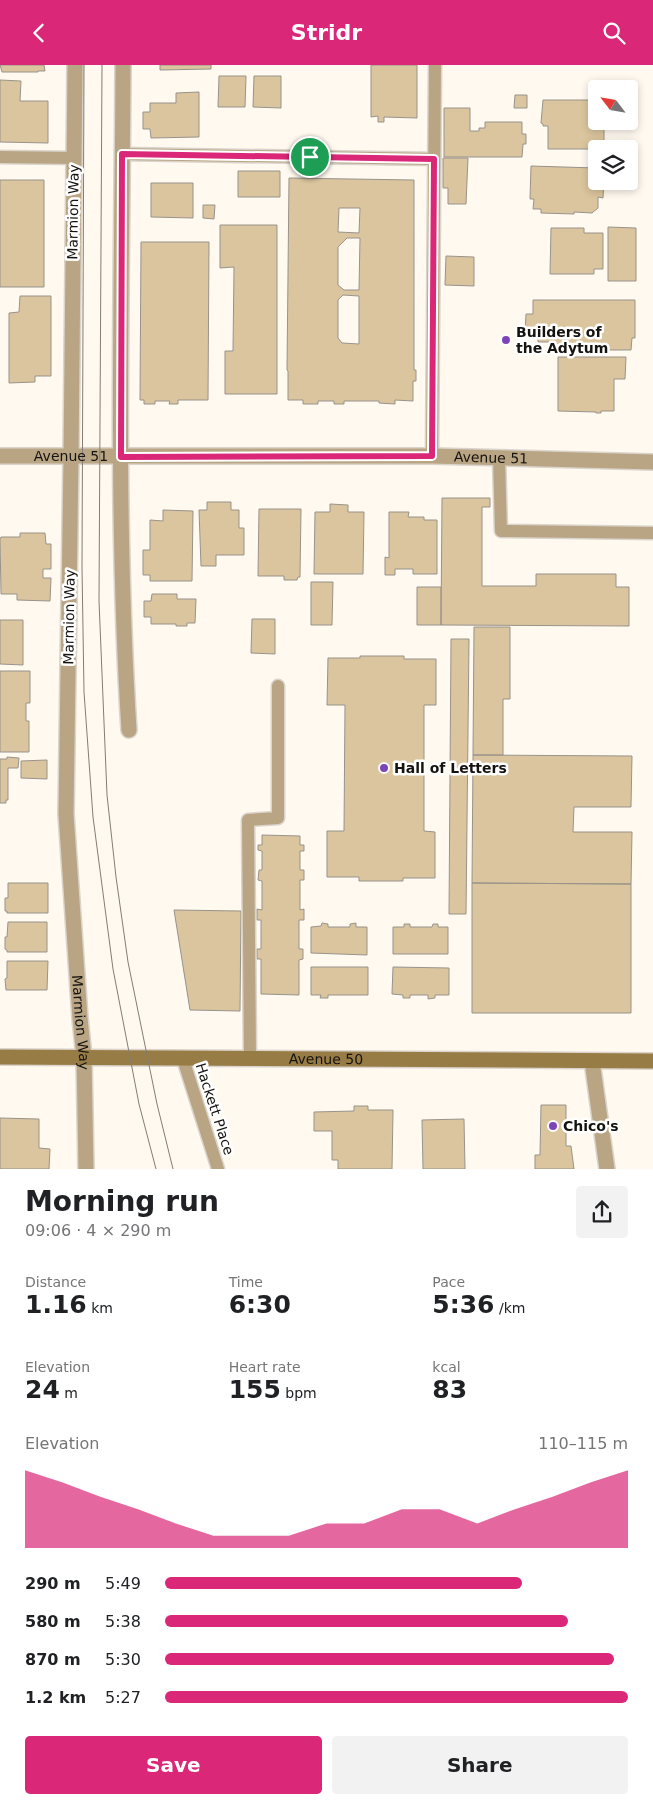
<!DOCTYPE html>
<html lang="en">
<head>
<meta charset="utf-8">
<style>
	body { margin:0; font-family:"DejaVu Sans",sans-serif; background:#f2f2f2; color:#202124; height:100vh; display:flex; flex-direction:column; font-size:19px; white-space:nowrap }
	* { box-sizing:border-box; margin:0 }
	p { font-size:16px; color:#757577 }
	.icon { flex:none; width:28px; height:28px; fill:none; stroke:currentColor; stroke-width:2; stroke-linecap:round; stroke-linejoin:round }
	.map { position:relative; height:1104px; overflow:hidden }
	.side { display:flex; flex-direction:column; background:#fff; flex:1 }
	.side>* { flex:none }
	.needle { width:32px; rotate:301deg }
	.tools { position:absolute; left:588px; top:15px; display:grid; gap:10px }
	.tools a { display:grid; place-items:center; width:50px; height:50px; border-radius:5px; background:#fff; box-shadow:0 2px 8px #0003; font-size:25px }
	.pin { position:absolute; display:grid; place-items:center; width:42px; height:42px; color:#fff; margin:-21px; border:2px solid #fff; border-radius:50%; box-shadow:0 1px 5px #0007 }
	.round { display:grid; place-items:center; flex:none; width:52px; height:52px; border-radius:5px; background:#f2f2f2 }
	.head { display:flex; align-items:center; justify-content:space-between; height:85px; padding:0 25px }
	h1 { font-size:28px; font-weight:800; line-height:38px }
	.figures { display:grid; grid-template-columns:repeat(3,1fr); gap:8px; height:85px; padding:5px 25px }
	.figures div { display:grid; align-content:center }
	.figures b { font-size:25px; font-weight:800 }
	.figures small { font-size:14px; font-weight:400 }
	.figures p { font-size:14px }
	.chart { height:140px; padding:10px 25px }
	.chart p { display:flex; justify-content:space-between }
	.chart svg { width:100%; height:90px; margin-top:5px; fill:#db2777; opacity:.7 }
	.primary-button { display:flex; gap:10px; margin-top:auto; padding:10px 25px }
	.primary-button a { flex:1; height:58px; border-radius:5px; background:#db2777; color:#fff; font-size:20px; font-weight:800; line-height:58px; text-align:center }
	.primary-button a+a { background:#f2f2f2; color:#202124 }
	ul { padding:0 25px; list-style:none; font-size:16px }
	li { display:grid; grid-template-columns:80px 60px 1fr; align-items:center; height:38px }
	li i { height:12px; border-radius:6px; background:#db2777 }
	header { display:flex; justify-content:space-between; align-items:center; height:65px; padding:0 25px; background:#db2777; color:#fff; font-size:22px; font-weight:800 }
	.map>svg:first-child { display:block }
</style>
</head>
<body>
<header><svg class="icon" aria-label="back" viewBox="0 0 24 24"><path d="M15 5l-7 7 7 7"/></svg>Stridr<svg class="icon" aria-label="search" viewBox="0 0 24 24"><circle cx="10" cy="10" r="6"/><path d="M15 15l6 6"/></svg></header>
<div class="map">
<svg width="653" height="1104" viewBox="0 0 653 1104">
	<rect width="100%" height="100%" fill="#fff9f0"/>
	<path fill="#dbc59e" stroke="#98938b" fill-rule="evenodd" d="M 0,0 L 44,0 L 45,6 L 38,6 L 38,7 L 2,7 Z
		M 160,0 L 211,0 L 211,4 L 160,5 Z
		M 371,0 L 417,0 L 417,53 L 384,52 L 384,57 L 378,57 L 378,51 L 371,52 Z
		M 219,11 L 246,11 L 245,42 L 218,42 Z
		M 254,11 L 281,11 L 281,43 L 253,42 Z
		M 0,15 L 21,16 L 20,36 L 48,36 L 48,78 L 0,77 Z
		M 199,27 L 199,72 L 151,73 L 150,64 L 143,64 L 143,47 L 150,47 L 150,38 L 176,38 L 176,28 Z
		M 515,30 L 527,30 L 527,43 L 514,43 Z
		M 543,35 L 592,35 L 591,37 L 596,37 L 596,56 L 604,56 L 604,79 L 597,79 L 596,84 L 548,84 L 548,61 L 543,61 L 543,59 L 541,58 Z
		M 444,43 L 470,43 L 470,66 L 479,66 L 479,63 L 485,63 L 485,57 L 522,57 L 522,69 L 526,69 L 526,79 L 523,79 L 522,92 L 444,92 Z
		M 443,93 L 468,93 L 466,139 L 448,139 L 448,123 L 443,123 Z
		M 531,101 L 596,103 L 596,116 L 604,116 L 603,133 L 598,132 L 598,143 L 592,148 L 574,147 L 574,149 L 541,148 L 541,144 L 533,144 L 534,134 L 530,134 Z
		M 238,106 L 280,106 L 280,132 L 238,132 Z
		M 289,113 L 414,115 L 414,305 L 416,305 L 416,316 L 413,316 L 413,336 L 395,335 L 395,339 L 379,338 L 379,336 L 344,336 L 344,339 L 334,339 L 334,336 L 318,336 L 318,339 L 303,339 L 303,335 L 288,335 L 288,306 L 287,305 ZM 339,143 L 360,143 L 359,168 L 338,167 ZM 347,173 L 360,173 L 359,225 L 344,225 L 338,220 L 338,182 ZM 343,230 L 359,231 L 359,279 L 342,278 L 338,273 L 338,235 Z
		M 0,115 L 44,115 L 44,222 L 0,222 Z
		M 151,118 L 193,118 L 193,153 L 151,152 Z
		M 203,140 L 215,140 L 214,154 L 203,153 Z
		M 220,160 L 277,160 L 277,329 L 225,329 L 225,286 L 233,286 L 234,202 L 220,203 Z
		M 608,162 L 636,163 L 636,216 L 608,216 Z
		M 551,163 L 584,163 L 584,168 L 603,168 L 603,204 L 594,204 L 594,209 L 550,209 Z
		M 141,177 L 209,177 L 208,335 L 178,335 L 178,339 L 169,339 L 170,336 L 155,336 L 155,339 L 144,339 L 144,335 L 140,335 Z
		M 446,191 L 474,192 L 474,221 L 445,220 Z
		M 20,231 L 51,231 L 51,311 L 35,311 L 35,317 L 9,318 L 9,248 L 19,247 Z
		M 533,235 L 635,235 L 635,273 L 632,273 L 631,285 L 550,285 L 550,277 L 538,277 L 538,273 L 532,273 L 532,268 L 525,269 L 526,249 L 533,249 Z
		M 558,292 L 626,292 L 625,314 L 614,314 L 614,346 L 601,346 L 601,348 L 596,348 L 596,347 L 558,346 Z
		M 442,433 L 490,433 L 490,442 L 482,442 L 482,521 L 536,521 L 536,509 L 616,509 L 616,522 L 629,522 L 629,561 L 441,560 Z
		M 207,437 L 231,437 L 231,445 L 239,445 L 239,463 L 244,463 L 244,490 L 216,490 L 216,501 L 201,501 L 199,445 L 207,445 Z
		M 330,439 L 348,440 L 348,447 L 364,447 L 363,509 L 314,509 L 315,447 L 330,447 Z
		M 259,444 L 301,444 L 300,512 L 298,512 L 297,515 L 284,515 L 284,511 L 258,511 Z
		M 163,445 L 193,446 L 192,516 L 150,516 L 150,510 L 143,510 L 143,485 L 150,485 L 150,455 L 163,456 Z
		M 389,447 L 409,447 L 408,452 L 424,452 L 424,455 L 437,455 L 437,509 L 413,509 L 413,504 L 395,504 L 395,510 L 385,510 L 385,492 L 389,493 Z
		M 20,468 L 45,468 L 46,479 L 51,479 L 51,504 L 43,504 L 43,513 L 51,513 L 50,536 L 17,535 L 17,529 L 1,529 L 0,474 L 1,472 L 20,472 Z
		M 311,517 L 333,517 L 332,560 L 311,560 Z
		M 417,522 L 441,522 L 441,560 L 417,560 Z
		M 152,529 L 177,529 L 177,534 L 196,534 L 195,558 L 187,558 L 187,561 L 176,561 L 176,559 L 151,559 L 151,552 L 144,552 L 144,536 L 151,536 Z
		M 252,554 L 275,554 L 275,589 L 251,588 Z
		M 0,555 L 23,555 L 23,600 L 0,599 Z
		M 474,562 L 510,562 L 510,634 L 503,634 L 503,690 L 473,690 Z
		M 451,574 L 469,574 L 466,849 L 449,849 Z
		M 360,591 L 404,591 L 404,594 L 436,594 L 436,640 L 424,640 L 424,766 L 435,767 L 435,813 L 403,813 L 403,816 L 359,816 L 359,812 L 327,812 L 327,766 L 344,766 L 345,640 L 327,640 L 328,593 L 360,593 Z
		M 0,606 L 30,606 L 30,638 L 26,638 L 26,656 L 29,656 L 29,687 L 0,687 Z
		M 473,690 L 632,691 L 631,742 L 574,742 L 573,767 L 632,767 L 631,819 L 472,818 Z
		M 7,692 L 19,693 L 18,703 L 8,703 L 8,735 L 6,735 L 6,738 L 0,738 L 0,694 L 7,694 Z
		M 47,695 L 47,714 L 21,713 L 21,696 Z
		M 262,770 L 300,771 L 300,780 L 304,780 L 304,786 L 300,786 L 300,805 L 304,805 L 304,815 L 300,815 L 300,845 L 304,844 L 304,855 L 299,855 L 299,884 L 303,884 L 303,894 L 299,895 L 299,930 L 261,929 L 261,894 L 257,894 L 257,884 L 261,884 L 261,855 L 257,855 L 257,844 L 262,845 L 262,816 L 258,815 L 259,805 L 262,805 L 262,786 L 258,785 L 258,780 L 262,780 Z
		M 8,818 L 48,818 L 48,848 L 7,848 L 7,846 L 5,846 L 5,833 L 8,833 Z
		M 472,818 L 631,819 L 631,948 L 472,948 Z
		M 174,845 L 241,846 L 240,946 L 190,945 Z
		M 8,857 L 47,857 L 47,887 L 7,887 L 7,885 L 5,884 L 5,872 L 7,872 Z
		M 322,858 L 328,859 L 328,862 L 350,862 L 350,859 L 356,858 L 356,862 L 367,862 L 367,890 L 311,888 L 311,862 L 321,861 Z
		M 404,859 L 410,859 L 410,862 L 432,862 L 433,859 L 438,859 L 438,862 L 448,862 L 448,889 L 393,889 L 393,862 L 404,862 Z
		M 7,896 L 48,896 L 47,925 L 6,925 L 5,914 L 7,913 Z
		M 311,902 L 368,902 L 368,930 L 328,930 L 328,933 L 320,933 L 321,930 L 311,930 Z
		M 393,902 L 449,903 L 449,930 L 435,930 L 435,933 L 428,934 L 428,930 L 410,930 L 410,933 L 403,933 L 403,930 L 392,929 Z
		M 541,1040 L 566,1040 L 566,1081 L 571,1081 L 574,1104 L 535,1104 L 535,1090 L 540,1090 Z
		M 354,1041 L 368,1041 L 368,1045 L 393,1045 L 392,1104 L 338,1104 L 338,1095 L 332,1095 L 332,1066 L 314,1066 L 314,1047 L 354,1046 Z
		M 0,1053 L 39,1054 L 39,1083 L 50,1084 L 49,1104 L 0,1104 Z
		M 464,1054 L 465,1104 L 423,1104 L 422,1055 Z"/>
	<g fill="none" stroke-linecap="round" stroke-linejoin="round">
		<g stroke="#dad4cc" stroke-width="15">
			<path id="lane" d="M 122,89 L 434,94
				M 0,92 L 74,93
				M 432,391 L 435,0
				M 499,393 L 501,466 L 653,468
				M 250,993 L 248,755 L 278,753 L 278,621
				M 183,994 L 218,1104"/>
		</g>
		<g stroke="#dad4cc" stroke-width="18">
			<g id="street">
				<path id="s1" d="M 75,0 L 71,392 L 66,749 L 80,953 L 84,992 L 86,1104"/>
				<path d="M 123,0 C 122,222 115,444 129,665"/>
				<path id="s2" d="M 0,391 L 432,391 L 653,397"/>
				<path d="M 592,996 L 607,1104"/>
			</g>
		</g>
		<g stroke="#dad4cc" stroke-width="18">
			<g id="secondary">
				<path id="s3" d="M 0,992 L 653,996"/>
			</g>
		</g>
		<use href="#lane" stroke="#b9a583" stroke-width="12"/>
		<use href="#street" stroke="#b9a583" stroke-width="15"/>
		<use href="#secondary" stroke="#987c46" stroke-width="15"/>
		<path stroke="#817d77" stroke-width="1" d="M 84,0 L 82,503 L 84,627 L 93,752 L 113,904 L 139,1039 L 156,1104
			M 102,0 L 99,536 L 107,730 L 116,812 L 128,897 L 157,1039 L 173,1104"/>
	</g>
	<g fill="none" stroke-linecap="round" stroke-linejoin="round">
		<g stroke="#fff" stroke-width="10">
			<path id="route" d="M 122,89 L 434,94 L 432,391 L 121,392 Z"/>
		</g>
		<use href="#route" stroke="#db2777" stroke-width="6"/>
	</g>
	<g fill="#7d43b9" stroke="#fff" stroke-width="2">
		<circle cx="506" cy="275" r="5"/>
		<circle cx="384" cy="703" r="5"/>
		<circle cx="553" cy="1061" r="5"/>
	</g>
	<g text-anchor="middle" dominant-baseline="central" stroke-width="5" stroke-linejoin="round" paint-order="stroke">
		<g font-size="14" fill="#151310" stroke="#fff">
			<text transform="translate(73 147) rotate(-89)">Marmion Way</text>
			<text stroke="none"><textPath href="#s2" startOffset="71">Avenue 51</textPath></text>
			<text stroke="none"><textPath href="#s2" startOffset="491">Avenue 51</textPath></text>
			<text transform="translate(69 552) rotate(-89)">Marmion Way</text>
			<text stroke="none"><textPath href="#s1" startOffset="958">Marmion Way</textPath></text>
			<text stroke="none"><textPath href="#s3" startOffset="326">Avenue 50</textPath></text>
			<text transform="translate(215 1044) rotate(72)">Hackett Place</text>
		</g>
		<g font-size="14" font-weight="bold" fill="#151310" stroke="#fff" text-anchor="start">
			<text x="516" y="267">Builders of<tspan x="516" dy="16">the Adytum</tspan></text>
			<text x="394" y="703">Hall of Letters</text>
			<text x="563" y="1061">Chico's</text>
		</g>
	</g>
</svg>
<div class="tools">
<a><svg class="needle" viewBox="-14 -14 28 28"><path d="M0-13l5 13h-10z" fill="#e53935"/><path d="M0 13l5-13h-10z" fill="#757577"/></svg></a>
<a><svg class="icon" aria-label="layers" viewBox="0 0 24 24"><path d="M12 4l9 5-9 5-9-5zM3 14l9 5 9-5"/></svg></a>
</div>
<div class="pin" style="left:310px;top:92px;background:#1e9e55"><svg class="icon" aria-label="arrive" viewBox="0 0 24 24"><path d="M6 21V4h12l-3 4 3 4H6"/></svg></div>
</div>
<section class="side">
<div class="head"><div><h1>Morning run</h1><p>09:06 · 4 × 290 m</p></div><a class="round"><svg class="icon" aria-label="share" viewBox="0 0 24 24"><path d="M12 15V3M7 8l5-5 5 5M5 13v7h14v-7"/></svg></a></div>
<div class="figures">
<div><p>Distance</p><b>1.16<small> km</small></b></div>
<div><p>Time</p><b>6:30</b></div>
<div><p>Pace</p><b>5:36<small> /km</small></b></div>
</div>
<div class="figures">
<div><p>Elevation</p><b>24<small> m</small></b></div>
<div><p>Heart rate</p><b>155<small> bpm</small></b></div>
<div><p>kcal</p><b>83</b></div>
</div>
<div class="chart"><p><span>Elevation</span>110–115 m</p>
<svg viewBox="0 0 160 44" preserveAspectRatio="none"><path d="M0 44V6L10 12L20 19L30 25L40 32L50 38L60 38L70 38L80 32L90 32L100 25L110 25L120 32L130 25L140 19L150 12L160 6V44z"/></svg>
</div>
<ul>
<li><b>290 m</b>5:49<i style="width:77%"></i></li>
<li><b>580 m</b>5:38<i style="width:87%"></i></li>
<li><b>870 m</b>5:30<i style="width:97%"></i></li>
<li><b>1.2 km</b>5:27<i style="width:100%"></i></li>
</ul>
<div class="primary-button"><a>Save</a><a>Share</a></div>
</section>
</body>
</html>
